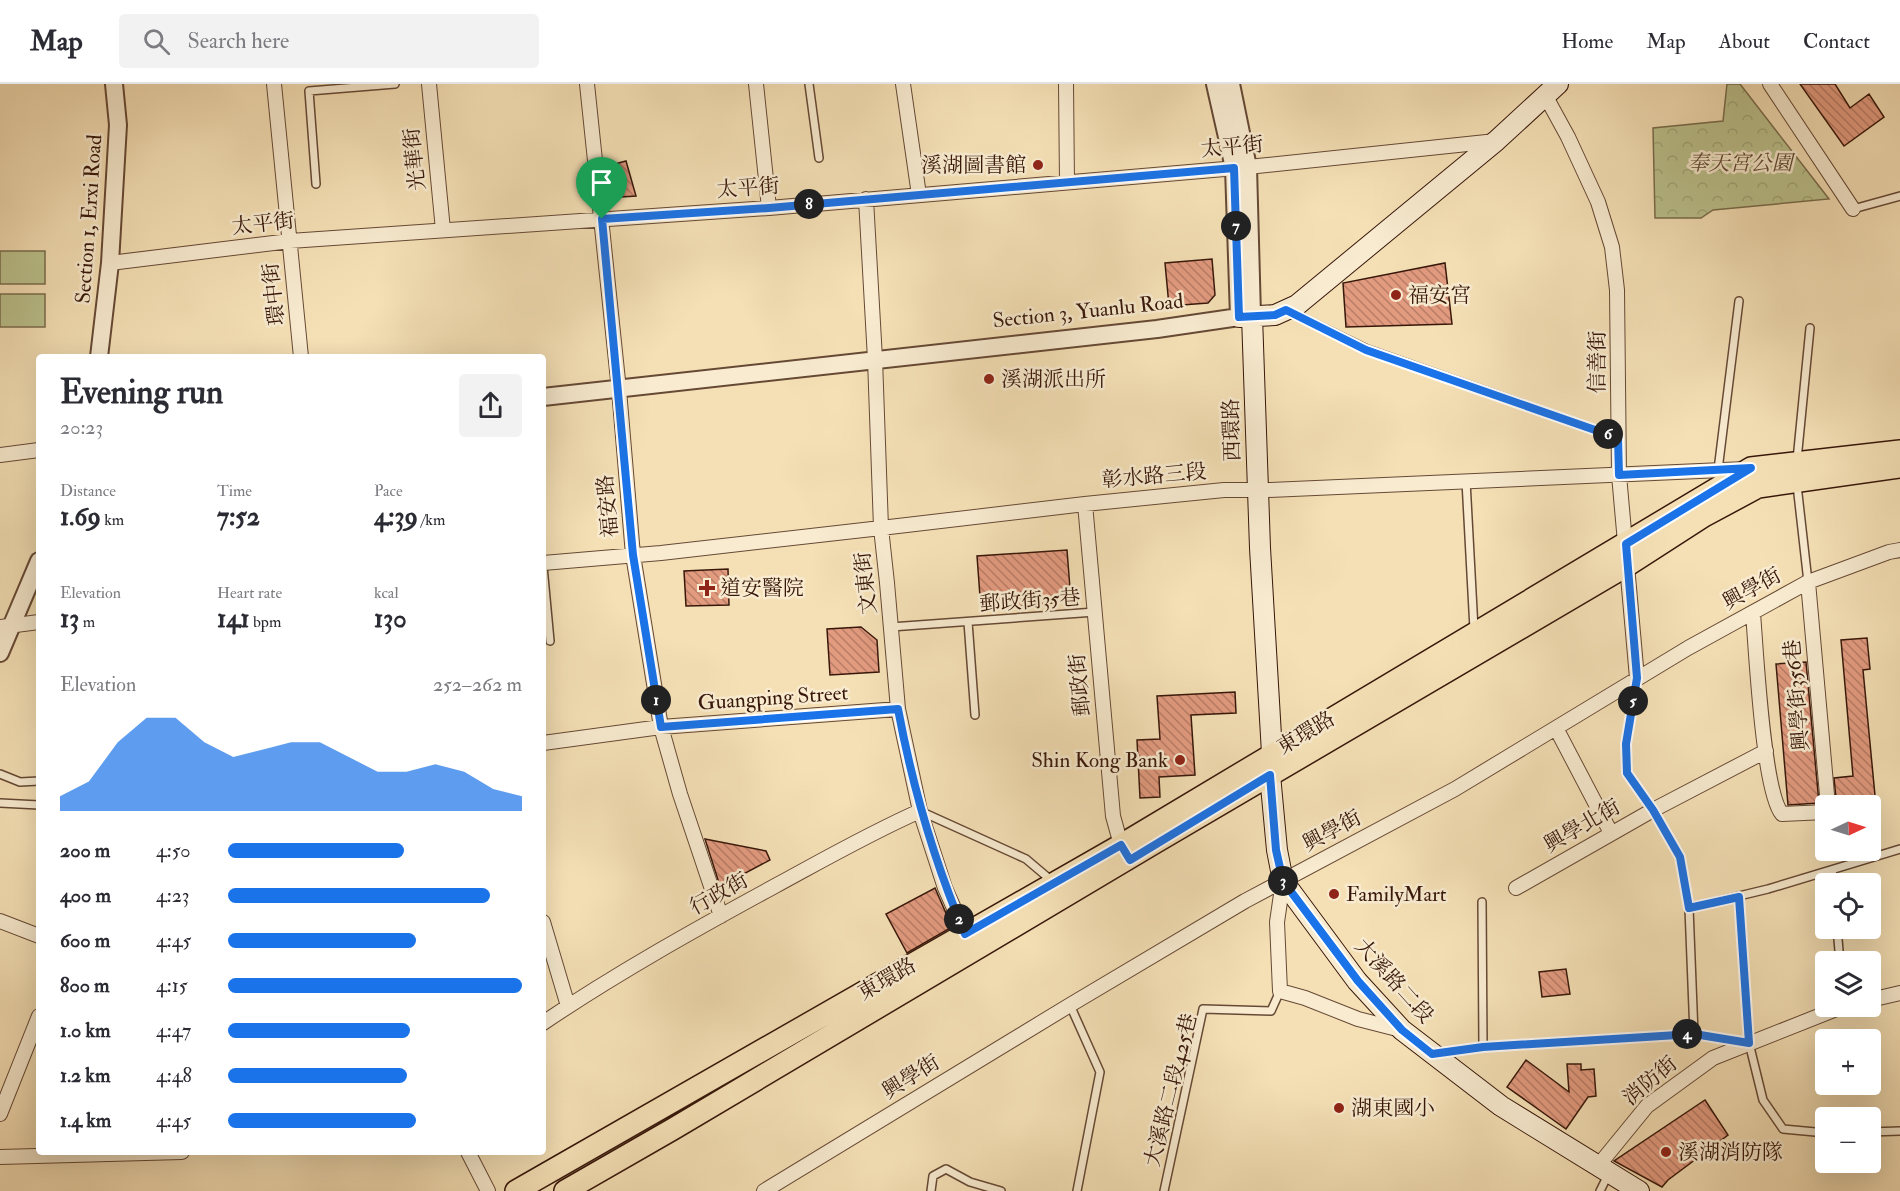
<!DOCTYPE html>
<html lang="en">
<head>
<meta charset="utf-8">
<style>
	body { margin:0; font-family:"IM FELL Double Pica","Noto Serif TC",serif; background:#f2f2f3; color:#2b2b33; height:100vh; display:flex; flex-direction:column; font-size:22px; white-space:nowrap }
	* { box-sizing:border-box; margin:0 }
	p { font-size:20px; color:#7c7c81 }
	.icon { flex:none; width:33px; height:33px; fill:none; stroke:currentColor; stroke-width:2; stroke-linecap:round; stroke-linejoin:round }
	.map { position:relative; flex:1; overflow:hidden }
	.panel { position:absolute; left:36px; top:270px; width:510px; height:801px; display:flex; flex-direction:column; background:#fff; border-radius:6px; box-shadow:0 6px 24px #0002 }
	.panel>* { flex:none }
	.needle { width:39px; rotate:86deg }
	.buttons { position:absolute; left:1815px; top:711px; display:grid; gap:12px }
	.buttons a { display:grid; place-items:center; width:66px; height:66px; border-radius:6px; background:#fff; box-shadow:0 6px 24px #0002; font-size:30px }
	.pin { position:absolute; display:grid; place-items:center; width:51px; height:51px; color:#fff; margin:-62px -26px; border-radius:50% 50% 50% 0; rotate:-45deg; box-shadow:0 0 6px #0007 }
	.pin .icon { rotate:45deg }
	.km { position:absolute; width:30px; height:30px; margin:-15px; border-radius:50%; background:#222; color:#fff; font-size:16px; line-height:30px; text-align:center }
	.round { display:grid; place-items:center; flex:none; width:63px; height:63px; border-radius:6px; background:#f2f2f3 }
	.overview { display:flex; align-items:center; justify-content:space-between; height:102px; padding:0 24px }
	h1 { font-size:33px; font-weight:700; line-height:45px }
	.stats { display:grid; grid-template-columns:repeat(3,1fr); gap:9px; height:102px; padding:6px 24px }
	.stats div { display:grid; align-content:center }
	.stats b { font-size:26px; font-weight:700 }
	.stats small { font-size:16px; font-weight:400 }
	.stats p { font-size:16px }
	.chart { height:168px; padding:12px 24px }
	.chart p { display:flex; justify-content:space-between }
	.chart svg { width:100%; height:108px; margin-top:6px; fill:#1a73e8; opacity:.7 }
	ul { padding:0 24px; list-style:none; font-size:20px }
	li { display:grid; grid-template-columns:96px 72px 1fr; align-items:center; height:45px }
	li i { height:15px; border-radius:8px; background:#1a73e8 }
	header { display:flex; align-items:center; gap:36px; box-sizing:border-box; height:84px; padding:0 30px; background:#fff; border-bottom:2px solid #e1e1e2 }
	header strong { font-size:28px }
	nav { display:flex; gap:33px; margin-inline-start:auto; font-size:21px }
	.search { width:420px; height:54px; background:#f2f2f3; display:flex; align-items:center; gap:15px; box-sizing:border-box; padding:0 21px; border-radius:6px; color:#7c7c81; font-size:22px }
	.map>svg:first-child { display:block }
</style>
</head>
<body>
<header>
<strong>Map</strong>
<div class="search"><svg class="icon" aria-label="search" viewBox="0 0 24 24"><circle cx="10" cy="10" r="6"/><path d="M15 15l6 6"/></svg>Search here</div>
<nav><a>Home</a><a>Map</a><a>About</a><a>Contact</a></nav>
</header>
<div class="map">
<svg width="1900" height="1107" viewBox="0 0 1900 1107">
	<defs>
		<pattern id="forest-crowns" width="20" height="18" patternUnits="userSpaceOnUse" patternTransform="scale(1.5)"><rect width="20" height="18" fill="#bbc28e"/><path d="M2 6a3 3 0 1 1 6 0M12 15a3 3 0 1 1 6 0" fill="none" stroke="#a1a679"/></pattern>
		<pattern id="building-back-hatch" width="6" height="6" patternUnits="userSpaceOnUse" patternTransform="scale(1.5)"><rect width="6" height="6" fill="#e39b80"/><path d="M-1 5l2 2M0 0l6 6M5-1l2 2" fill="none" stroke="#b97d67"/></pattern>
	</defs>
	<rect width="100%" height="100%" fill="#f5e0b6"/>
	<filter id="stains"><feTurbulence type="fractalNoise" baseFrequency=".00333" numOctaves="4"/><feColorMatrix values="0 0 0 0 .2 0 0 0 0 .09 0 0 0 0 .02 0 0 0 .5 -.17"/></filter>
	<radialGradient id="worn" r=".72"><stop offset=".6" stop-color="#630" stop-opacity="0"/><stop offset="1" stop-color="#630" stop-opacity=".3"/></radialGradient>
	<path fill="url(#forest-crowns)" stroke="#796c4c" stroke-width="1.5" d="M 1727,0 L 1740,0 L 1829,115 L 1713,126 L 1701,134 L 1655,134 L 1653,44 L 1723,37 Z"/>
	<path fill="#bbc28e" stroke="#796c4c" stroke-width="1.5" d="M 0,167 L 45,167 L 45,200 L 0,200 Z
		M 0,210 L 45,210 L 45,243 L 0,243 Z"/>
	<path fill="url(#building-back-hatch)" stroke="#37170a" stroke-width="1.5" d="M 1800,0 L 1835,0 L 1850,24 L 1869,10 L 1884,33 L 1844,62 Z
		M 626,77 L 636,112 L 621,113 L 613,102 L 611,81 Z
		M 1212,175 L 1215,211 L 1208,219 L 1169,222 L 1165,179 Z
		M 1445,179 L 1452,240 L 1346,243 L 1343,199 Z
		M 1067,466 L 1071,517 L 981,526 L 977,472 Z
		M 728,485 L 729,521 L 686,522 L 684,487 Z
		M 861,543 L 877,556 L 879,588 L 830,591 L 827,545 Z
		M 1867,554 L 1870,585 L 1863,586 L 1876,722 L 1856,722 L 1855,713 L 1836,714 L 1834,694 L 1853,692 L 1841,556 Z
		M 1806,578 L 1819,719 L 1788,721 L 1776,580 Z
		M 1235,608 L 1236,629 L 1191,631 L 1195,691 L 1159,693 L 1160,713 L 1140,714 L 1137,656 L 1160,655 L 1157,612 Z
		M 705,755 L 766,767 L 770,776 L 723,801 L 719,799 Z
		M 935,804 L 952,843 L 907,869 L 886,830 Z
		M 1566,885 L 1570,910 L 1542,913 L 1539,888 Z
		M 1526,976 L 1569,1008 L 1567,980 L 1581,980 L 1581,986 L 1594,985 L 1596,1012 L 1588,1013 L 1566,1045 L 1507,1003 Z
		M 1705,1016 L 1728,1051 L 1668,1096 L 1662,1103 L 1614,1077 Z"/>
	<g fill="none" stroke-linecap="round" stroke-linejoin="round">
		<g stroke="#664935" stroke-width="10">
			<path id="service" d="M 809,0 L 819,74
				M 316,100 L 309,7 L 395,0
				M 1853,125 L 1900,112
				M 1291,228 L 1367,265 L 1619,354
				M 1797,376 L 1810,244
				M 1718,386 L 1739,217
				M 1466,397 L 1474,545
				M 1797,401 L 1808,498
				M 543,482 L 550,557
				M 968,538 L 975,631
				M 891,543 L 1095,528
				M 1637,596 L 1626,661 L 1627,689 L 1653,726 L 1680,773 L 1689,824 L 1694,950
				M 0,690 L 20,698 L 39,697
				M 0,719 L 39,721
				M 920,727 L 1026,775 L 1052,797
				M 1832,786 L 1834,800
				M 1739,813 L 1749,959 L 1763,1016 L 1783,1045 L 1826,1049
				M 1482,818 L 1483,963
				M 1689,824 L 1768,805 L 1900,765
				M 1837,844 L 1840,878
				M 1070,921 L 1100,988 L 1077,1107
				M 1438,969 L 1483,963 L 1694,950 L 1746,959
				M 1870,1048 L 1900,1047
				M 931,1107 L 933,1092 L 946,1085 L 970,1098 L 1001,1107
				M 1164,1107 L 1203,925 L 1271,927 L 1280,907
				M 1600,1107 L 1608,1091"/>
		</g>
		<g stroke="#664935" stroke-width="16">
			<path id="minor" d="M 274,0 L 301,273
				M 429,0 L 443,146
				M 587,0 L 619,306 L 633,471 L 661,643 L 680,710 L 721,832
				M 756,0 L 769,124
				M 903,0 L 919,111
				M 1066,0 L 1067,98
				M 1770,0 L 1853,125
				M 1545,11 L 1568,53 L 1598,118 L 1612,163 L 1617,206 L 1619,391 L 1637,594
				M 866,115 L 875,275 L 881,444 L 887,499 L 898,625 L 920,727 L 945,804 L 968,856
				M 110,179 L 290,157 L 769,124 L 1248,83 L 1496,57
				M 0,371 L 39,366
				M 1085,420 L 1113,732 L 1121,761 L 1124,766
				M 543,479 L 661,469 L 881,444 L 1085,420 L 1224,406 L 1268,406 L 1745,385
				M 1808,498 L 1828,722
				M 1753,529 C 1756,565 1763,708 1782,730 L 1826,728
				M 0,543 L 39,538
				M 1556,644 L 1611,749
				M 543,659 L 661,643 L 898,625
				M 1283,797 L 1277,838 L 1280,907 L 1305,914 L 1358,935 L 1401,946
				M 1516,804 L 1653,726 L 1766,667
				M 0,837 L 39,852
				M 543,838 L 568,922
				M 1870,916 L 1900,909
				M 543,939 C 617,889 696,845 775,802 C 823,776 870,749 920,727
				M 0,1030 L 39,932
				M 468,1068 L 488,1107
				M 0,1073 L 182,1068
				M 1598,1082 L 1647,1022 L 1713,974 L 1844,922
				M 764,1107 L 1070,921 L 1245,817 L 1455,705 L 1688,564 L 1808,498 L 1889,468 L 1900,466"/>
		</g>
		<g stroke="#664935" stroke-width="20">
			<path id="tertiary" d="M 1231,0 L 1248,83 L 1252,232
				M 99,273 L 110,179 L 118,41 L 114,0
				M 543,313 L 1157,245 L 1239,233 L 1234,84 L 1215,0
				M 0,569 L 39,477"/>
		</g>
		<g stroke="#37170a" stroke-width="22">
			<path id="secondary" d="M 1252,232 L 1260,464 L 1272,669 L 1270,691 L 1277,766 L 1283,797 L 1357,897 L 1402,946 L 1501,1022 L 1639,1107
				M 1239,233 L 1275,231 L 1297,221 L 1496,57 L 1558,0"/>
		</g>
		<g stroke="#37170a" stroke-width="24">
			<path id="primary" d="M 516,1107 L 1121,761 L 1751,384 L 1900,367
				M 565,1107 L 673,1045 L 1156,758 L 1628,481 L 1704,432 L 1758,403 L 1900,383"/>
		</g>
		<use href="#service" stroke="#f8ebd0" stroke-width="7"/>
		<use href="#minor" stroke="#f8ebd0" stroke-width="14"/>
		<use href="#tertiary" stroke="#f8ebd0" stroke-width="16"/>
		<use href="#secondary" stroke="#f8ebd0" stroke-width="20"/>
		<use href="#primary" stroke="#f5e0b6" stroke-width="21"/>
	</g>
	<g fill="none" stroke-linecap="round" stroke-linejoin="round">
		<g stroke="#fff" stroke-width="12">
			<path id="route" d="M 1234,84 L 1239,233 L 1275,231 L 1286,226 L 1366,266 L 1618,354 L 1619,391 L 1751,384 L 1626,460 L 1637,594 L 1626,660 L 1627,689 L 1653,726 L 1680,773 L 1689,824 L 1739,813 L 1749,959 L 1694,950 L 1483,963 L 1432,970 L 1402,946 L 1358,897 L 1283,797 L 1276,766 L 1270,691 L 1130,776 L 1121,761 L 965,850 C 933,775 913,705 898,625 L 661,643 L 633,471 L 602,135 L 769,124 Z"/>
		</g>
		<use href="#route" stroke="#1a73e8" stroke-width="8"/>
	</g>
	<g fill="#8f2418" stroke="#f8ebd0" stroke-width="2">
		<circle cx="1038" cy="81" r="6"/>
		<circle cx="1396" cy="211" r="6"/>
		<circle cx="989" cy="295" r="6"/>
		<path d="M704 495h6v6h6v6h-6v6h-6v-6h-6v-6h6z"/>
		<circle cx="1180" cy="676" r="6"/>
		<circle cx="1334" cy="810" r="6"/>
		<circle cx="1339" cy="1024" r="6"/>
		<circle cx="1666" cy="1068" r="6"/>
	</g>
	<g text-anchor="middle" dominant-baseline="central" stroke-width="5" stroke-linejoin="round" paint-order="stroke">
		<g font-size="21" fill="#37170a" stroke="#f8ebd0">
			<text transform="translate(1232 63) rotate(-5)">太平街</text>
			<text transform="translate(415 75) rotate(-96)">光華街</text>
			<text transform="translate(748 104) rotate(-4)">太平街</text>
			<text transform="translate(89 135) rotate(-86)">Section 1, Erxi Road</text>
			<text transform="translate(263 140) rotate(-6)">太平街</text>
			<text transform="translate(274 210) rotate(-96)">環中街</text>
			<text transform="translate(1088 227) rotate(-6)">Section 3, Yuanlu Road</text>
			<text transform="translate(1597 278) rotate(-90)">信善街</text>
			<text transform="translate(1232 346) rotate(-92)">西環路</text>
			<text transform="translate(1154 392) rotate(-5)">彰水路三段</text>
			<text transform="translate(608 422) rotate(-95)">福安路</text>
			<text transform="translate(866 499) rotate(-96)">文東街</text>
			<text transform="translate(1752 505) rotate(-29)">興學街</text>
			<text transform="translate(1030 517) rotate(-4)">郵政街35巷</text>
			<text transform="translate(1080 601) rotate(-95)">郵政街</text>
			<text transform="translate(1797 611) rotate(-95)">興學街356巷</text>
			<text transform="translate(773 614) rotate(-4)">Guangping Street</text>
			<text transform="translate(1306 649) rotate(-31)">東環路</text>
			<text transform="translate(1582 742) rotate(-30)">興學北街</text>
			<text transform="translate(1332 747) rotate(-28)">興學街</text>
			<text transform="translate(719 810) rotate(-29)">行政街</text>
			<text transform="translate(887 895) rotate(-30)">東環路</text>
			<text transform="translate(1394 897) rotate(48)">大溪路二段</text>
			<text transform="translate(911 993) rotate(-32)">興學街</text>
			<text transform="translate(1650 997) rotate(-40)">消防街</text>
			<text transform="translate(1171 1006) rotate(-76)">大溪路二段425巷</text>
		</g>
		<g font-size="21" font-style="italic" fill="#5f4a32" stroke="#f8ebd0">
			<text x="1740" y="79">奉天宮公園</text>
		</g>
		<g font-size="21" fill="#37170a" stroke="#f8ebd0" text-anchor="start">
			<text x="1026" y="81" text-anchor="end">溪湖圖書館</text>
			<text x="1408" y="211">福安宮</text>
			<text x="1001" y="295">溪湖派出所</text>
			<text x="720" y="504">道安醫院</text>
			<text x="1168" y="676" text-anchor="end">Shin Kong Bank</text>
			<text x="1346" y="810">FamilyMart</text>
			<text x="1351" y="1024">湖東國小</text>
			<text x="1678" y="1068">溪湖消防隊</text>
		</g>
	</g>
	<rect width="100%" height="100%" filter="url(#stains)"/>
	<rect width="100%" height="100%" fill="url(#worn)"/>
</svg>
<div class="buttons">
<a><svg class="needle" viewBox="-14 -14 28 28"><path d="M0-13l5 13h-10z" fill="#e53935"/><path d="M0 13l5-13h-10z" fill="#7c7c81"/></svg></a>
<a><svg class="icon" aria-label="locate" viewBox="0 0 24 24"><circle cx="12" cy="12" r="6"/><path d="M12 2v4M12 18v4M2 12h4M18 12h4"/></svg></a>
<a><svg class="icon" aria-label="layers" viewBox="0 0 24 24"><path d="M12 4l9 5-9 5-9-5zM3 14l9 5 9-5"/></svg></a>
<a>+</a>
<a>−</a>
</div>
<div class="pin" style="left:602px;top:135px;background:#1e9e55"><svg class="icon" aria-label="arrive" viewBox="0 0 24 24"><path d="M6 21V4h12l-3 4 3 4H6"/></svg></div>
<b class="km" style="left:656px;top:616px">1</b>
<b class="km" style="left:959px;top:835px">2</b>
<b class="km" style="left:1283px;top:797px">3</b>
<b class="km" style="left:1687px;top:950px">4</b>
<b class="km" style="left:1633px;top:617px">5</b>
<b class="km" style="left:1608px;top:350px">6</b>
<b class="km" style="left:1236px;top:142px">7</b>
<b class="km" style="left:809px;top:120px">8</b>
<section class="panel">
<div class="overview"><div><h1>Evening run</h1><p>20:23</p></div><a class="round"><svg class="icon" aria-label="share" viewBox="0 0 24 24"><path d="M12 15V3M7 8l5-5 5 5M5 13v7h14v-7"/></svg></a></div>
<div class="stats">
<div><p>Distance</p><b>1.69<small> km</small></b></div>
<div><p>Time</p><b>7:52</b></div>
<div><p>Pace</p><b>4:39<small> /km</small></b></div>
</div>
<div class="stats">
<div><p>Elevation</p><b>13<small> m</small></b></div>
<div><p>Heart rate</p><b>141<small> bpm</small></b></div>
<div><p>kcal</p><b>130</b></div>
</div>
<div class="chart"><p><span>Elevation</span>252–262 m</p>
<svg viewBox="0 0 160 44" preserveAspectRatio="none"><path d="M0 44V38L10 32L20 16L30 6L40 6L50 16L60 22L70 19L80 16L90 16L100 22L110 28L120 28L130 25L140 28L150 35L160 38V44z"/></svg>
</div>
<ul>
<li><b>200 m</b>4:50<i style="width:60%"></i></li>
<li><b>400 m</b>4:23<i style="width:89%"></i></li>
<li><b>600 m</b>4:45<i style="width:64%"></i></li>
<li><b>800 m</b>4:15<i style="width:100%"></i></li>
<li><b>1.0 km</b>4:47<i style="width:62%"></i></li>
<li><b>1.2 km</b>4:48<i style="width:61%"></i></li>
<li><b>1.4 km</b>4:45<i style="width:64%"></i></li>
</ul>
</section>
</div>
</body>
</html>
